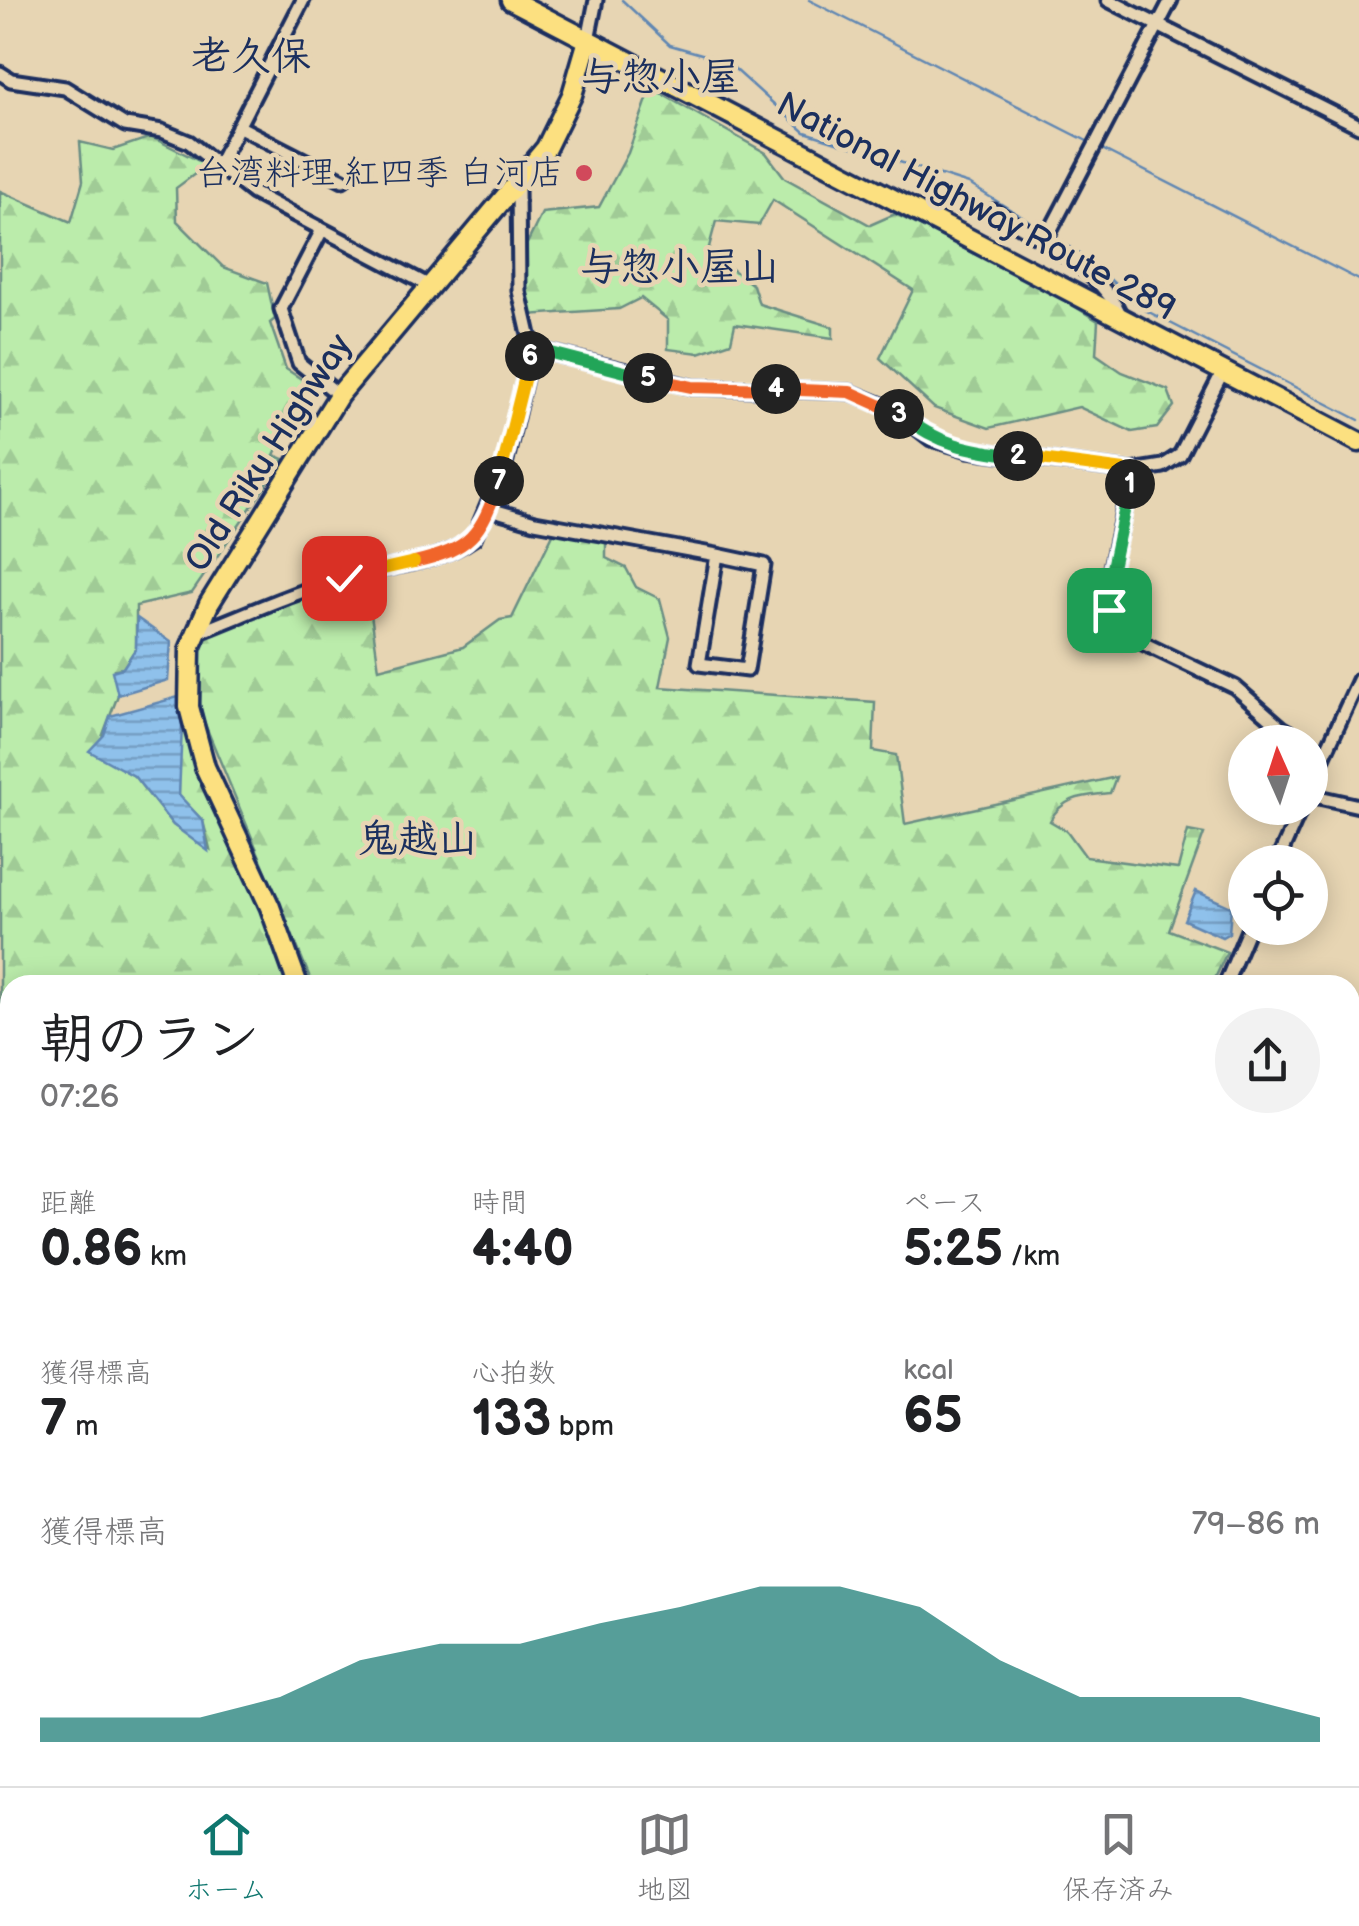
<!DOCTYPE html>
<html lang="ja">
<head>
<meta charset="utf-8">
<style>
	body { margin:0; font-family:"Balsamiq Sans","Klee One",sans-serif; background:#f2f2f2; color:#202124; height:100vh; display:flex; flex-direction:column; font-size:38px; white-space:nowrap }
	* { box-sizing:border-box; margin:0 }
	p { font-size:32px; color:#757577 }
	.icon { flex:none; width:55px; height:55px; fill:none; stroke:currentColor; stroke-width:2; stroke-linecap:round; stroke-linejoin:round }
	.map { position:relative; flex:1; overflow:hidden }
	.details { position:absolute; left:0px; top:975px; width:1360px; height:812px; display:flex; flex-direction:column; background:#fff; border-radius:30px 30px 0 0; box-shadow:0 5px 25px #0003 }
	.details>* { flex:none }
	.needle { width:65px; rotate:357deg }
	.tools { position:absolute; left:1228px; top:725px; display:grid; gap:20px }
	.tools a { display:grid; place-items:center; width:100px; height:100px; border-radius:50%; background:#fff; box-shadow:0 5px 25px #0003; font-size:50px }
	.pin { position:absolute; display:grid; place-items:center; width:85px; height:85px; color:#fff; margin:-42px; border-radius:20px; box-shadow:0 5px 15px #0006 }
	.km { position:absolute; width:50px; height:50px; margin:-25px; border-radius:50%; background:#222; color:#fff; font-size:28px; line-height:50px; text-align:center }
	.round { display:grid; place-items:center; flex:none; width:105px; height:105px; border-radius:52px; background:#f2f2f2 }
	.head { display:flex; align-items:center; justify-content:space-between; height:170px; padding:0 40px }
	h1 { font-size:55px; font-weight:800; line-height:75px }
	.metrics { display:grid; grid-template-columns:repeat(3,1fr); gap:15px; height:170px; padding:10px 40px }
	.metrics div { display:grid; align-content:center }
	.metrics b { font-size:50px; font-weight:800 }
	.metrics small { font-size:28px; font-weight:400 }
	.metrics p { font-size:28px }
	.chart { height:280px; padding:20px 40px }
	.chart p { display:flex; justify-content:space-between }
	.chart svg { width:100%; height:180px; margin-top:10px; fill:#0f766e; opacity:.7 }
	.tab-bar { display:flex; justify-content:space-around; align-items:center; height:140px; border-top:2px solid #e0e0e0; background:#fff; font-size:28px; color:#757577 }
	.tab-bar a { display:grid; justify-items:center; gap:5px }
	.tab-bar .on { color:#0f766e }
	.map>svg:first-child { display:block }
</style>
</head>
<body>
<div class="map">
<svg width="1359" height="1786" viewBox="0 0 1359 1786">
	<defs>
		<pattern id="forest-firs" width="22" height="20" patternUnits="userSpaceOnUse" patternTransform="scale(2.5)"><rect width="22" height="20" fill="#bbecab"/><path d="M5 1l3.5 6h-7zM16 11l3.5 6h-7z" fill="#a0cb96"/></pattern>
		<pattern id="water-rules" width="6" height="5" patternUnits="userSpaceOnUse" patternTransform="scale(2.5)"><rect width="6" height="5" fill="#8fc1eb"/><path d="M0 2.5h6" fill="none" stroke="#749dc2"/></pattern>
	</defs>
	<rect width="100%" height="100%" fill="#e7d5b3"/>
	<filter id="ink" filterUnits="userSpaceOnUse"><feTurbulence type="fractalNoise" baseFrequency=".01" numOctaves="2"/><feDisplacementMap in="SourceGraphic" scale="20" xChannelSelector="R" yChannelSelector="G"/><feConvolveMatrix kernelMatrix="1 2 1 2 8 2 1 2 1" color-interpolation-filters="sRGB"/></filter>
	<g filter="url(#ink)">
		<path fill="url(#forest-firs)" stroke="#6b8e84" stroke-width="2.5" d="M 651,88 L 766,153 L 785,178 L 870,225 L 895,214 L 1038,284 L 1098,321 L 1096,354 L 1122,372 L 1168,390 L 1174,406 L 1157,428 L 1132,432 L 1079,407 L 989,428 L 934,408 L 880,358 L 913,290 L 773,200 L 759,225 L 716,221 L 708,251 L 753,285 L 759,304 L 833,327 L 833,338 L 735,324 L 731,342 L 699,353 L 668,349 L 668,320 L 641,298 L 619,309 L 527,315 L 520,258 L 542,213 L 599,207 L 628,153 Z
			M 151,137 L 207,165 L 176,188 L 177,221 L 223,267 L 267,283 L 275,319 L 270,323 L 286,369 L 315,388 L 294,432 L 285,432 L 274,455 L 284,459 L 192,593 L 136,606 L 136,648 L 123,668 L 114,669 L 118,695 L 96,753 L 134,776 L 173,825 L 210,849 L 203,821 L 179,796 L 179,734 L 186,726 L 198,772 L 272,923 L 291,985 L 10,985 L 10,1057 L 0,1050 L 0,191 L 71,222 L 83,181 L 80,142 L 113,150 Z
			M 554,532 L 606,541 L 606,558 L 626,568 L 636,587 L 660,599 L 670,637 L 660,687 L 875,702 L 873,751 L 896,755 L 905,824 L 1116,777 L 1110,793 C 1085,796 1062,796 1050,821 L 1067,831 L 1086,857 L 1178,869 L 1188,831 L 1204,834 L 1169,930 L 1227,952 L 1212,985 L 313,985 L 204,722 C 196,691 193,667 206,637 L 298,596 L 353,583 L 370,607 L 379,669 L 463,647 L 500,620 L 512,618 Z
			M 1350,1000 L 1359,1013 L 1359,1257 L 1350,1253 Z
			M 1359,1637 L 1359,1786 L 1303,1786 L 1302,1778 L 1350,1778 L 1350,1643 Z
			M 726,1778 L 906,1778 L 918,1786 L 715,1786 Z"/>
		<path fill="url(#water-rules)" stroke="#6187b3" stroke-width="2.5" d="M 137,618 L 171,642 L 168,680 L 118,695 L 112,671 L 123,668 L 136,648 Z
			M 178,697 L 182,726 L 179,795 L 203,821 L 208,851 L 173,825 L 134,776 L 89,751 L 104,735 L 110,716 Z
			M 1196,891 L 1231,907 L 1229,933 L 1222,937 L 1184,920 Z"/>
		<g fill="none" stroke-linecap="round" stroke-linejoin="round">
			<path stroke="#6187b3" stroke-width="2.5" d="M 622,0 L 670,45 L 726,61 L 805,132 L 969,184 L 1045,231
				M 809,0 L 1089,142
				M 1100,148 L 1359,280
				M 1052,235 L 1090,261 L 1141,308 L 1359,420"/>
			<path stroke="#8fc1eb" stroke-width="15" d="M 1350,1633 L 1359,1628
				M 347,1778 L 361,1786
				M 900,1778 L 912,1786
				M 243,1786 L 257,1778
				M 589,1786 L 632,1778
				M 1262,1786 L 1288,1778"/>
			<g stroke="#1b2f5e" stroke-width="19">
				<path id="minor" d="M 1108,0 L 1359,126
					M 588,40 L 596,0
					M 0,73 L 11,80 L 65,88 L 125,125 L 162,131 L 189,142 L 253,193 L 430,286
					M 238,126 L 343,180
					M 217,168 L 303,0
					M 994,211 L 1045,241
					M 322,230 L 281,309 L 299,363 L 339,395
					M 1122,318 C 1107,283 1076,262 1045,241 L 1171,0
					M 532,348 L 692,387 L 850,392 L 892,409 L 931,439 L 968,450 L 1132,471 L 1163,466 L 1180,455 L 1222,373
					M 1132,471 L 1109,577 L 1111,628 L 1235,687 L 1282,728 L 1306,742
					M 490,509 L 535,522 L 717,555
					M 717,555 L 764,565 L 747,670 L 699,664 Z
					M 195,634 C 244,615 291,593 341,579 C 385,566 435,565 474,538 L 506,461 L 532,348 L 519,291 L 518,185
					M 1310,786 L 1359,680
					M 1310,795 L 1359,806
					M 1277,862 L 1301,808
					M 1225,985 L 1249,928
					M 0,1054 L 10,1061
					M 1350,1298 L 1359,1297
					M 0,1316 L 10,1316
					M 1350,1351 L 1359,1350
					M 0,1370 L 10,1370
					M 1350,1404 L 1359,1403
					M 0,1419 L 10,1419
					M 1350,1459 L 1359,1448
					M 1350,1541 L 1359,1535
					M 0,1617 L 10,1613"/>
			</g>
			<g stroke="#1b2f5e" stroke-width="25">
				<path id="highway" d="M 511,0 L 1359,442
					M 298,985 L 270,907 L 205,767 L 189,707 L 190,648 L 209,604 L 339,395 L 546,148 L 572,95 L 588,40
					M 308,1786 L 311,1778"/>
			</g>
			<use href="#minor" stroke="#e7d5b3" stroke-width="11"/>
			<use href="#highway" stroke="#fce080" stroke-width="18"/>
		</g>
	</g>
	<g fill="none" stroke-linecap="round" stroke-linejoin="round" filter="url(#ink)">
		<g stroke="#fff" stroke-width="20">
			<path id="split-1" d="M 1109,610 L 1110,577 L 1130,484"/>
		</g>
		<g stroke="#fff" stroke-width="20">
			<path id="split-2" d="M 1018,456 L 1132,471 L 1130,484"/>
		</g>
		<g stroke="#fff" stroke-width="20">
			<path id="split-3" d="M 899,414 C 940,445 968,450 1018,456"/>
		</g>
		<g stroke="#fff" stroke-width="20">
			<path id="split-4" d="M 776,389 L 850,392 L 899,414"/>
		</g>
		<g stroke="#fff" stroke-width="20">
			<path id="split-5" d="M 648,378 L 692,387 L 776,389"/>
		</g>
		<g stroke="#fff" stroke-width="20">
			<path id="split-6" d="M 530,356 L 532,348 L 648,378"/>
		</g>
		<g stroke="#fff" stroke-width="20">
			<path id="split-7" d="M 499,481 L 530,356"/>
		</g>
		<g stroke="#fff" stroke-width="20">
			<path id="split-8" d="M 414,562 C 471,549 481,535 499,481"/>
		</g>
		<g stroke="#fff" stroke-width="20">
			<path id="split-9" d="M 344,578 L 414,562"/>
		</g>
		<use href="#split-1" stroke="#22a559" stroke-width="12"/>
		<use href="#split-2" stroke="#f5b400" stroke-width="12"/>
		<use href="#split-3" stroke="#22a559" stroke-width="12"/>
		<use href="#split-4" stroke="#f0652b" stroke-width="12"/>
		<use href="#split-5" stroke="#f0652b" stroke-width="12"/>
		<use href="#split-6" stroke="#22a559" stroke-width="12"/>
		<use href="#split-7" stroke="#f5b400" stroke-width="12"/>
		<use href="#split-8" stroke="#f0652b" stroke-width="12"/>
		<use href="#split-9" stroke="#f5b400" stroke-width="12"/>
	</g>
	<circle fill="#d1495b" stroke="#e7d5b3" stroke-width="4" cx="584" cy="173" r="10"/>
	<g text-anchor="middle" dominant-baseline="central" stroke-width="9" stroke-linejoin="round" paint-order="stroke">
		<g font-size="35" fill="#1b2f5e" stroke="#e7d5b3" text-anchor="end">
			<text x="564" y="173">台湾料理 紅四季 白河店</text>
		</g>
		<g font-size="35" fill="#1b2f5e" stroke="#e7d5b3">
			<text transform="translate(976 207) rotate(28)">National Highway Route 289</text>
			<text transform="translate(269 453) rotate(-57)">Old Riku Highway</text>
		</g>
		<g font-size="40" font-weight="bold" fill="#1b2f5e" stroke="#e7d5b3">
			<text x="251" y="57">老久保</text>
			<text x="661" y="78">与惣小屋</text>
			<text x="680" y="268">与惣小屋山</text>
			<text x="418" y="840">鬼越山</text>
		</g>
	</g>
</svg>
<div class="tools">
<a><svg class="needle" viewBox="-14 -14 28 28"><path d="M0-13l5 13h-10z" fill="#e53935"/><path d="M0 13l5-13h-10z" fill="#757577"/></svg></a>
<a><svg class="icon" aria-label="locate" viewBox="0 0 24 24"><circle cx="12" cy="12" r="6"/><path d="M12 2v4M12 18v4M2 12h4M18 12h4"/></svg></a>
</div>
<div class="pin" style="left:1109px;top:610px;background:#1e9e55"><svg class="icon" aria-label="arrive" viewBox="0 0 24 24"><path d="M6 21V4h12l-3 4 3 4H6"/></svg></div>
<div class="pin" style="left:344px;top:578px;background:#d93025"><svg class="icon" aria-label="check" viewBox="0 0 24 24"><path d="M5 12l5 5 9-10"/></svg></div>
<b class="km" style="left:1130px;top:484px">1</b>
<b class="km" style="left:1018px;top:456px">2</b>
<b class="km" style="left:899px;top:414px">3</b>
<b class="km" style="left:776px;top:389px">4</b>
<b class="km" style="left:648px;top:378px">5</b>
<b class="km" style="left:530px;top:356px">6</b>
<b class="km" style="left:499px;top:481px">7</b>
<section class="details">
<div class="head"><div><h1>朝のラン</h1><p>07:26</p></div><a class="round"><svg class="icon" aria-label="share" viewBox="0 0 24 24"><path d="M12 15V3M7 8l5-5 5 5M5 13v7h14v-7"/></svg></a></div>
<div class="metrics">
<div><p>距離</p><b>0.86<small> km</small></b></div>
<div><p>時間</p><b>4:40</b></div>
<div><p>ペース</p><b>5:25<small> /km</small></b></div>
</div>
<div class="metrics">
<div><p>獲得標高</p><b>7<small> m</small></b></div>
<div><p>心拍数</p><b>133<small> bpm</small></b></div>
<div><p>kcal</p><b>65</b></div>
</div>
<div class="chart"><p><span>獲得標高</span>79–86 m</p>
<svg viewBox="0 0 160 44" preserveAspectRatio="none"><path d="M0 44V38L10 38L20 38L30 33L40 24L50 20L60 20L70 15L80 11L90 6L100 6L110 11L120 24L130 33L140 33L150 33L160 38V44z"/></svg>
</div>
</section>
</div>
<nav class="tab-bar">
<a class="on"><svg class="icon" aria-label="home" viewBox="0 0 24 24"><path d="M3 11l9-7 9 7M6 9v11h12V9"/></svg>ホーム</a>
<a><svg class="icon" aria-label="map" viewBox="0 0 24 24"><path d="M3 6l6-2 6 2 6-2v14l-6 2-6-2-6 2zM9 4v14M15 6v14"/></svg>地図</a>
<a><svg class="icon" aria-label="saved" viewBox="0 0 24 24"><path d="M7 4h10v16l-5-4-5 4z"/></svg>保存済み</a>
</nav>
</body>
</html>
